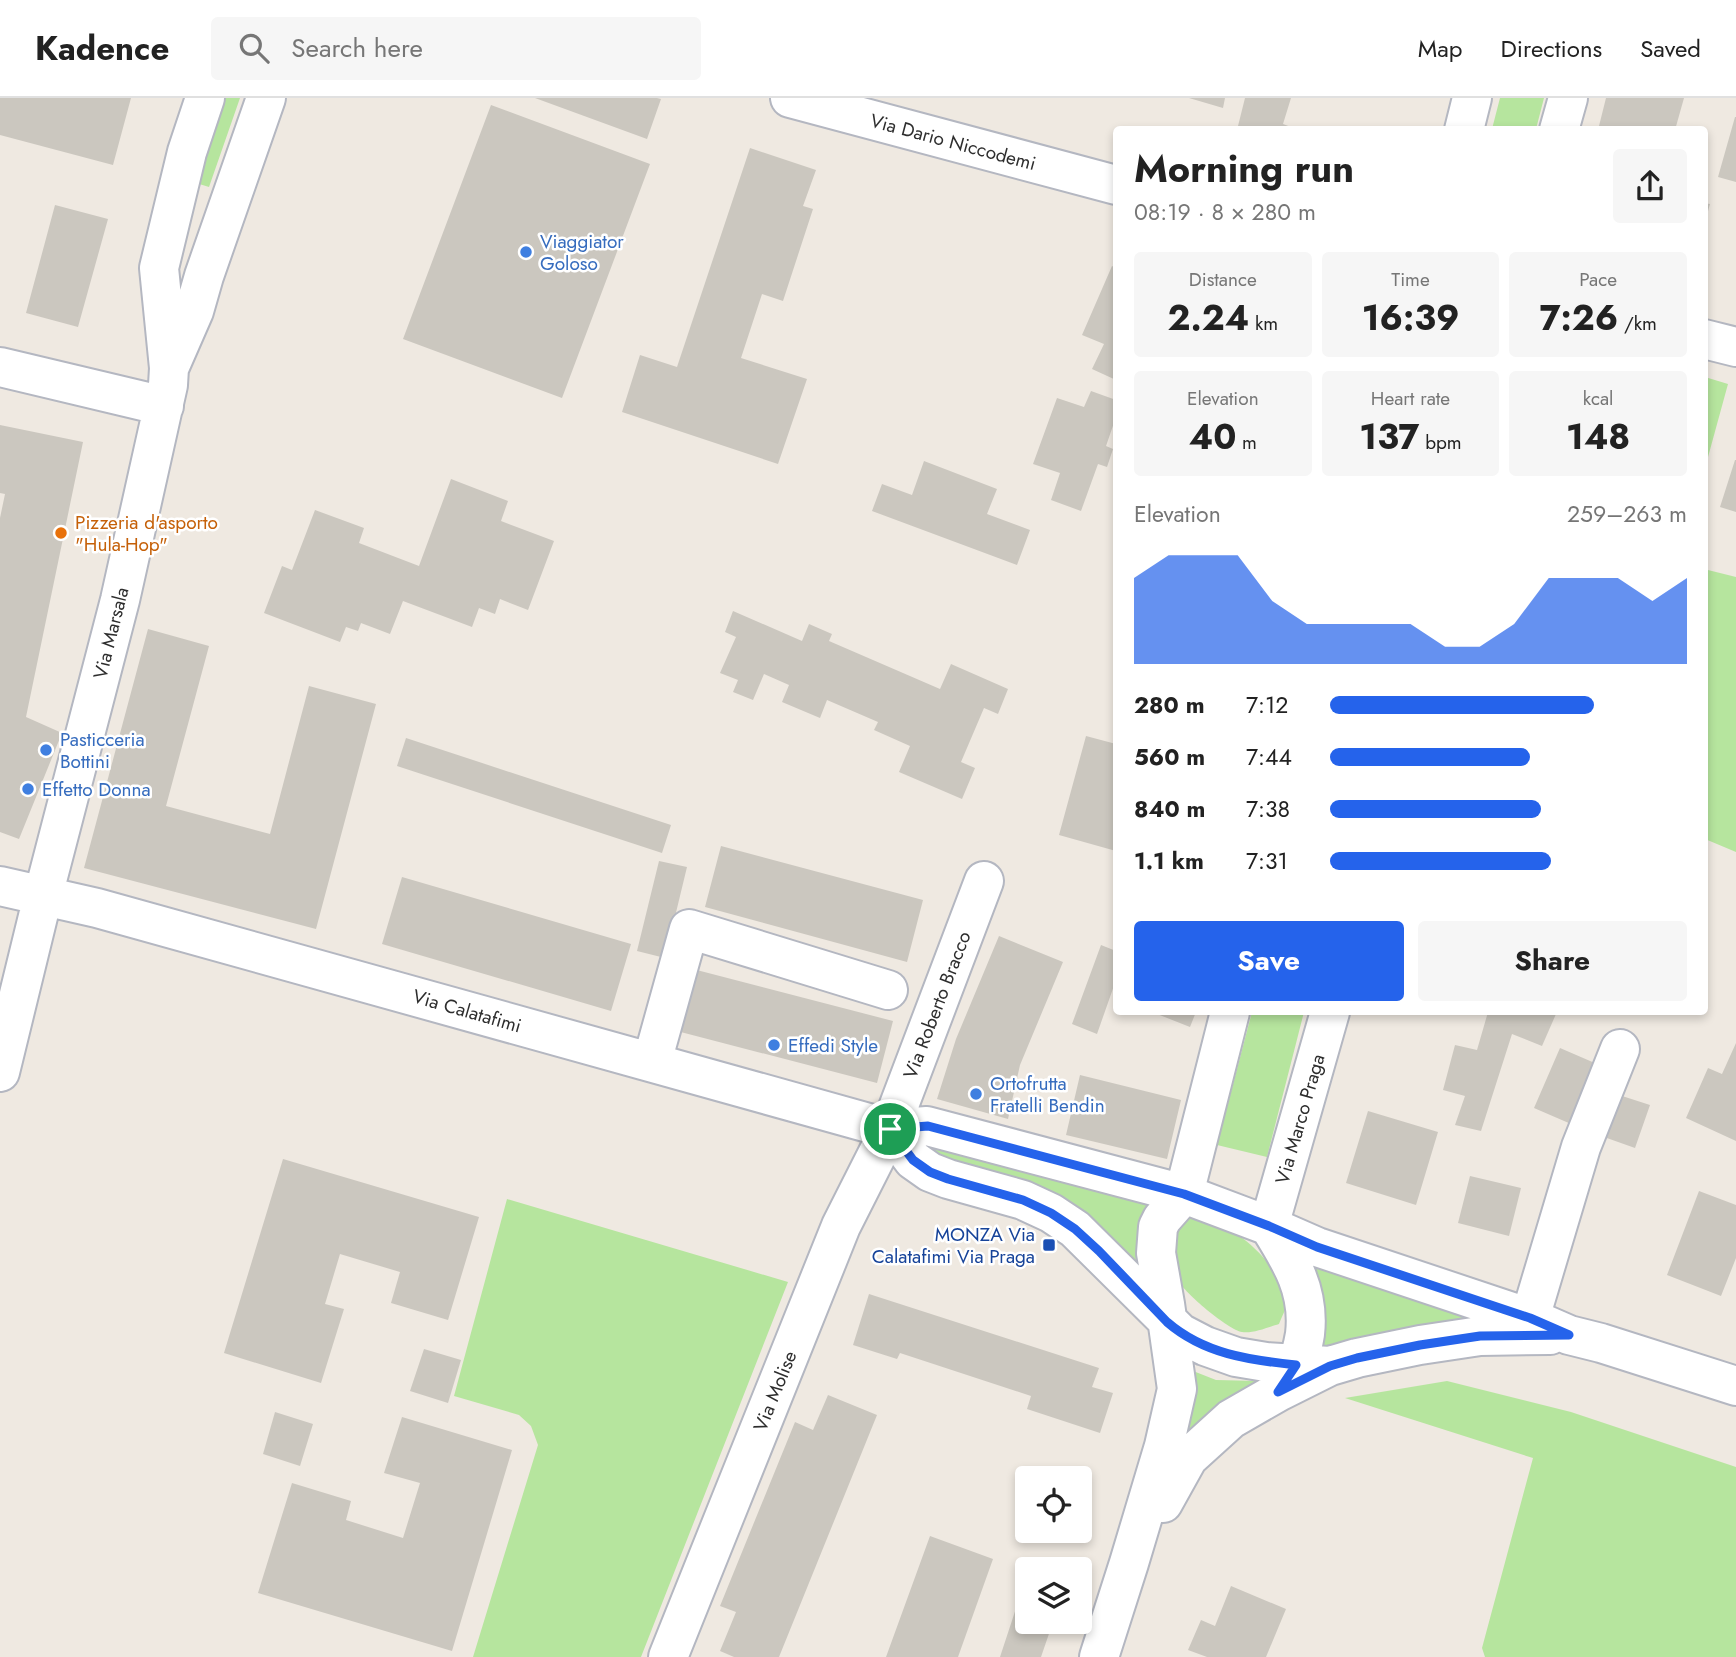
<!DOCTYPE html>
<html lang="en">
<head>
<meta charset="utf-8">
<style>
	body { margin:0; font-family:Jost,sans-serif; background:#f6f6f6; color:#222; height:100vh; display:flex; flex-direction:column; font-size:26px; white-space:nowrap }
	* { box-sizing:border-box; margin:0 }
	p { font-size:23px; color:#767676 }
	.icon { flex:none; width:38px; height:38px; fill:none; stroke:currentColor; stroke-width:2; stroke-linecap:round; stroke-linejoin:round }
	.map { position:relative; flex:1; overflow:hidden }
	.panel { position:absolute; left:1113px; top:28px; width:595px; height:889px; display:flex; flex-direction:column; background:#fff; border-radius:7px; box-shadow:0 4px 10px #0003 }
	.panel>* { flex:none }
	.controls { position:absolute; left:1015px; top:1368px; display:grid; gap:14px }
	.controls a { display:grid; place-items:center; width:77px; height:77px; border-radius:7px; background:#fff; box-shadow:0 4px 10px #0003; font-size:35px }
	.pin { position:absolute; display:grid; place-items:center; width:60px; height:60px; color:#fff; margin:-30px; border:4px solid #fff; border-radius:50%; box-shadow:0 2px 7px #0007 }
	.round { display:grid; place-items:center; flex:none; width:74px; height:74px; border-radius:7px; background:#f6f6f6 }
	.headline { display:flex; align-items:center; justify-content:space-between; height:119px; padding:0 21px }
	h1 { font-size:38px; font-weight:700; line-height:52px }
	.metrics { display:grid; grid-template-columns:repeat(3,1fr); gap:10px; height:119px; padding:7px 21px }
	.metrics div { display:grid; align-content:center; border-radius:7px; background:#f6f6f6; text-align:center }
	.metrics b { font-size:35px; font-weight:700 }
	.metrics small { font-size:19px; font-weight:400 }
	.metrics p { font-size:19px }
	.chart { height:196px; padding:14px 21px }
	.chart p { display:flex; justify-content:space-between }
	.chart svg { width:100%; height:126px; margin-top:7px; fill:#2563eb; opacity:.7 }
	.cta { display:flex; gap:14px; margin-top:auto; padding:14px 21px }
	.cta a { flex:1; height:80px; border-radius:7px; background:#2563eb; color:#fff; font-size:28px; font-weight:700; line-height:80px; text-align:center }
	.cta a+a { background:#f6f6f6; color:#222 }
	ul { padding:0 21px; list-style:none; font-size:23px }
	li { display:grid; grid-template-columns:112px 84px 1fr; align-items:center; height:52px }
	li i { height:18px; border-radius:9px; background:#2563eb }
	header { display:flex; align-items:center; gap:42px; box-sizing:border-box; height:98px; padding:0 35px; background:#fff; border-bottom:2px solid #e0e0e0 }
	header strong { font-size:33px }
	nav { display:flex; gap:38px; margin-inline-start:auto; font-size:24px }
	.search { width:490px; height:63px; background:#f6f6f6; display:flex; align-items:center; gap:18px; box-sizing:border-box; padding:0 24px; border-radius:7px; color:#767676; font-size:26px }
	.map>svg:first-child { display:block }
</style>
</head>
<body>
<header>
<strong>Kadence</strong>
<div class="search"><svg class="icon" aria-label="search" viewBox="0 0 24 24"><circle cx="10" cy="10" r="6"/><path d="M15 15l6 6"/></svg>Search here</div>
<nav><a>Map</a><a>Directions</a><a>Saved</a></nav>
</header>
<div class="map">
<svg width="1736" height="1559" viewBox="0 0 1736 1559">
	<rect width="100%" height="100%" fill="#efe9e1"/>
	<path fill="#b6e59e" d="M 220,0 L 240,0 L 209,89 L 196,85 Z
		M 1500,0 L 1544,0 L 1536,31 L 1492,31 Z
		M 1705,279 L 1728,286 L 1705,370 L 1704,279 Z
		M 1704,471 L 1736,479 L 1736,754 L 1705,741 Z
		M 1252,914 L 1304,914 L 1267,1059 L 1217,1047 Z
		M 931,1044 L 1149,1104 L 1142,1145 L 1145,1177 L 926,1056 Z
		M 507,1101 L 788,1184 L 641,1559 L 473,1559 L 538,1347 L 531,1328 L 519,1317 L 454,1298 Z
		M 1192,1119 C 1208,1123 1224,1128 1238,1137 C 1258,1150 1286,1181 1286,1206 C 1286,1212 1281,1220 1279,1226 C 1269,1229 1252,1236 1242,1234 C 1229,1232 1183,1194 1179,1183 C 1174,1172 1173,1153 1171,1140 L 1184,1122 Z
		M 1311,1166 L 1483,1223 L 1319,1254 Z
		M 1188,1271 L 1216,1282 L 1258,1283 L 1178,1347 L 1194,1310 Z
		M 1447,1283 L 1571,1314 L 1736,1369 L 1736,1559 L 1485,1559 L 1482,1550 L 1533,1360 L 1345,1300 Z"/>
	<path fill="#cbc7bf" d="M 0,0 L 131,0 L 113,67 L 0,37 Z
		M 535,0 L 657,0 L 661,1 L 647,41 Z
		M 1189,0 L 1225,0 L 1223,10 Z
		M 1245,0 L 1291,0 L 1283,26 L 1299,32 L 1237,32 Z
		M 1606,0 L 1684,0 L 1675,32 L 1598,32 Z
		M 491,7 L 650,66 L 562,300 L 403,241 Z
		M 1735,19 L 1736,19 L 1736,84 L 1718,79 Z
		M 750,50 L 816,72 L 803,108 L 813,111 L 783,203 L 762,196 L 741,260 L 807,281 L 778,366 L 622,314 L 640,257 L 677,269 Z
		M 1704,105 L 1710,106 L 1705,124 L 1704,123 Z
		M 55,107 L 108,121 L 78,229 L 26,215 Z
		M 1112,168 L 1116,170 L 1116,282 L 1092,271 L 1104,246 L 1082,237 Z
		M 1091,293 L 1116,302 L 1116,319 L 1106,348 L 1113,351 L 1107,369 L 1098,366 L 1081,413 L 1051,402 L 1060,375 L 1033,366 L 1057,300 L 1084,309 Z
		M 0,327 L 83,344 L 26,619 L 62,635 L 19,741 L 0,734 L 0,420 L 5,396 L 0,395 Z
		M 1735,362 L 1736,362 L 1736,414 L 1720,409 Z
		M 924,363 L 997,391 L 987,416 L 1030,432 L 1017,467 L 872,413 L 882,386 L 912,397 Z
		M 451,381 L 508,403 L 501,423 L 554,443 L 528,512 L 500,501 L 495,516 L 479,510 L 472,529 L 403,503 L 390,536 L 361,525 L 358,533 L 346,529 L 340,544 L 264,515 L 282,468 L 292,472 L 315,412 L 364,430 L 359,445 L 419,468 Z
		M 733,513 L 802,543 L 809,526 L 832,536 L 829,543 L 940,591 L 951,566 L 1008,591 L 998,616 L 984,610 L 961,664 L 975,670 L 962,701 L 899,674 L 910,648 L 874,632 L 878,624 L 827,602 L 820,620 L 782,604 L 789,587 L 764,576 L 753,602 L 733,594 L 738,582 L 720,575 L 736,539 L 725,534 Z
		M 148,531 L 209,548 L 166,708 L 270,736 L 309,588 L 376,606 L 316,831 L 84,770 Z
		M 1086,638 L 1116,646 L 1116,753 L 1059,737 Z
		M 406,640 L 671,727 L 662,755 L 397,668 Z
		M 721,748 L 923,802 L 907,864 L 705,809 Z
		M 659,763 L 687,769 L 665,860 L 637,853 Z
		M 402,779 L 631,846 L 611,913 L 382,846 Z
		M 999,838 L 1063,864 L 1020,967 L 1008,1021 L 937,1001 L 956,941 Z
		M 1101,847 L 1116,853 L 1116,882 L 1097,936 L 1072,926 Z
		M 689,870 L 893,923 L 877,985 L 673,932 Z
		M 1152,914 L 1196,914 L 1190,929 Z
		M 1488,914 L 1550,914 L 1556,916 L 1542,948 L 1512,936 L 1481,1033 L 1455,1027 L 1465,998 L 1443,992 L 1455,947 L 1477,952 Z
		M 1736,945 L 1736,1043 L 1686,1020 L 1708,970 L 1722,976 Z
		M 1560,950 L 1604,969 L 1578,1029 L 1534,1010 Z
		M 1080,977 L 1181,1002 L 1167,1061 L 1066,1037 Z
		M 1619,997 L 1650,1007 L 1635,1050 L 1604,1039 Z
		M 1368,1013 L 1438,1034 L 1416,1107 L 1346,1085 Z
		M 283,1061 L 479,1119 L 448,1222 L 391,1205 L 400,1174 L 340,1156 L 325,1206 L 344,1211 L 321,1285 L 224,1255 Z
		M 1470,1078 L 1521,1090 L 1509,1138 L 1458,1125 Z
		M 1699,1093 L 1736,1107 L 1736,1160 L 1721,1198 L 1667,1177 Z
		M 869,1196 L 1099,1270 L 1092,1289 L 1113,1295 L 1100,1335 L 1027,1311 L 1031,1298 L 900,1255 L 897,1261 L 853,1247 Z
		M 424,1251 L 461,1262 L 448,1305 L 410,1293 Z
		M 828,1297 L 877,1317 L 779,1559 L 734,1559 L 720,1553 L 736,1514 L 720,1508 L 795,1324 L 813,1332 Z
		M 275,1314 L 313,1326 L 300,1368 L 263,1356 Z
		M 402,1319 L 512,1352 L 452,1553 L 258,1495 L 292,1385 L 351,1403 L 346,1422 L 403,1440 L 420,1385 L 384,1375 Z
		M 930,1438 L 993,1461 L 958,1559 L 886,1559 Z
		M 1231,1488 L 1286,1511 L 1266,1559 L 1207,1559 L 1188,1552 L 1201,1522 L 1215,1528 Z
		M 1021,1495 L 1027,1497 L 1027,1524 L 1053,1524 L 1041,1559 L 1000,1559 Z"/>
	<g fill="none" stroke-linecap="round" stroke-linejoin="round">
		<g stroke="#b4b7c1" stroke-width="42">
			<path id="minor" d="M 790,0 L 1116,87
				M 1464,32 L 1472,0
				M 1559,32 L 1568,0
				M 1704,241 L 1736,249
				M 170,268 L 194,213 L 204,178 L 266,0
				M 0,269 L 164,308
				M 0,788 L 97,810 L 890,1031 L 927,1028 L 1184,1096 L 1269,1128 L 1317,1149 L 1530,1220 L 1569,1237 L 1601,1245 L 1736,1288
				M 652,964 L 689,831 L 888,892
				M 0,974 L 43,798 L 120,502 L 168,287 L 169,270 L 159,170 L 187,54 L 205,0
				M 890,1031 L 913,1062 L 930,1074 L 948,1081 L 1023,1102 L 1051,1115 L 1075,1131 L 1180,1235 L 1205,1248 L 1236,1259 L 1266,1264 L 1330,1268 L 1357,1260 L 1420,1247 L 1480,1238 L 1550,1237
				M 1269,1128 L 1330,914
				M 1269,1128 C 1291,1163 1310,1193 1305,1236 C 1303,1247 1301,1259 1295,1268 C 1292,1274 1287,1280 1283,1286
				M 1530,1220 L 1581,1049 L 1620,951
				M 1163,1405 L 1188,1360 L 1231,1321 L 1278,1294 L 1328,1269
				M 668,1559 L 841,1128 L 890,1031 L 984,783
				M 1099,1559 L 1129,1465 L 1164,1348 L 1177,1291 L 1165,1206 L 1156,1155 L 1158,1129 L 1162,1121 L 1184,1096 L 1230,914"/>
		</g>
		<use href="#minor" stroke="#fff" stroke-width="38"/>
	</g>
	<g fill="none" stroke-linecap="round" stroke-linejoin="round">
		<g stroke="#fff" stroke-width="14">
			<path id="route" d="M 928,1028 L 1184,1096 L 1269,1128 L 1317,1149 L 1530,1220 L 1569,1237 L 1480,1238 L 1420,1247 L 1357,1260 L 1330,1268 L 1278,1294 L 1296,1267 C 1249,1262 1204,1256 1167,1224 L 1099,1153 L 1075,1131 L 1051,1115 L 1023,1102 L 948,1081 L 930,1074 L 913,1062 L 890,1031 Z"/>
		</g>
		<use href="#route" stroke="#2563eb" stroke-width="9"/>
	</g>
	<g fill="#3f7fe0" stroke="#fff" stroke-width="2.5">
		<circle cx="526" cy="154" r="7"/>
		<circle cx="46" cy="652" r="7"/>
		<circle cx="28" cy="691" r="7"/>
		<circle cx="774" cy="947" r="7"/>
		<circle cx="976" cy="996" r="7"/>
	</g>
	<circle fill="#e8710a" stroke="#fff" stroke-width="2.5" cx="61" cy="435" r="7"/>
	<rect fill="#1a4fb4" stroke="#fff" stroke-width="2.5" x="1042" y="1140" width="14" height="14" rx="3.5"/>
	<g text-anchor="middle" dominant-baseline="central" stroke-width="5" stroke-linejoin="round" paint-order="stroke">
		<g font-size="19" fill="#2e2e2e" stroke="#fff">
			<text transform="translate(953 44) rotate(15)">Via Dario Niccodemi</text>
			<text transform="translate(111 535) rotate(-76)">Via Marsala</text>
			<text transform="translate(937 907) rotate(-69)">Via Roberto Bracco</text>
			<text transform="translate(467 913) rotate(16)">Via Calatafimi</text>
			<text transform="translate(1300 1021) rotate(-74)">Via Marco Praga</text>
			<text transform="translate(775 1293) rotate(-68)">Via Molise</text>
		</g>
		<g font-size="19" fill="#366cbe" stroke="#fff" text-anchor="start">
			<text x="540" y="143">Viaggiator<tspan x="540" dy="22">Goloso</tspan></text>
			<text x="60" y="641">Pasticceria<tspan x="60" dy="22">Bottini</tspan></text>
			<text x="42" y="691">Effetto Donna</text>
			<text x="788" y="947">Effedi Style</text>
			<text x="990" y="985">Ortofrutta<tspan x="990" dy="22">Fratelli Bendin</tspan></text>
		</g>
		<g font-size="19" fill="#c56008" stroke="#fff" text-anchor="start">
			<text x="75" y="424">Pizzeria d'asporto<tspan x="75" dy="22">"Hula-Hop"</tspan></text>
		</g>
		<g font-size="19" fill="#164399" stroke="#fff" text-anchor="end">
			<text x="1035" y="1136">MONZA Via<tspan x="1035" dy="22">Calatafimi Via Praga</tspan></text>
		</g>
	</g>
</svg>
<div class="controls">
<a><svg class="icon" aria-label="locate" viewBox="0 0 24 24"><circle cx="12" cy="12" r="6"/><path d="M12 2v4M12 18v4M2 12h4M18 12h4"/></svg></a>
<a><svg class="icon" aria-label="layers" viewBox="0 0 24 24"><path d="M12 4l9 5-9 5-9-5zM3 14l9 5 9-5"/></svg></a>
</div>
<div class="pin" style="left:890px;top:1031px;background:#1e9e55"><svg class="icon" aria-label="arrive" viewBox="0 0 24 24"><path d="M6 21V4h12l-3 4 3 4H6"/></svg></div>
<section class="panel">
<div class="headline"><div><h1>Morning run</h1><p>08:19 · 8 × 280 m</p></div><a class="round"><svg class="icon" aria-label="share" viewBox="0 0 24 24"><path d="M12 15V3M7 8l5-5 5 5M5 13v7h14v-7"/></svg></a></div>
<div class="metrics">
<div><p>Distance</p><b>2.24<small> km</small></b></div>
<div><p>Time</p><b>16:39</b></div>
<div><p>Pace</p><b>7:26<small> /km</small></b></div>
</div>
<div class="metrics">
<div><p>Elevation</p><b>40<small> m</small></b></div>
<div><p>Heart rate</p><b>137<small> bpm</small></b></div>
<div><p>kcal</p><b>148</b></div>
</div>
<div class="chart"><p><span>Elevation</span>259–263 m</p>
<svg viewBox="0 0 160 44" preserveAspectRatio="none"><path d="M0 44V14L10 6L20 6L30 6L40 22L50 30L60 30L70 30L80 30L90 38L100 38L110 30L120 14L130 14L140 14L150 22L160 14V44z"/></svg>
</div>
<ul>
<li><b>280 m</b>7:12<i style="width:74%"></i></li>
<li><b>560 m</b>7:44<i style="width:56%"></i></li>
<li><b>840 m</b>7:38<i style="width:59%"></i></li>
<li><b>1.1 km</b>7:31<i style="width:62%"></i></li>
</ul>
<div class="cta"><a>Save</a><a>Share</a></div>
</section>
</div>
</body>
</html>
